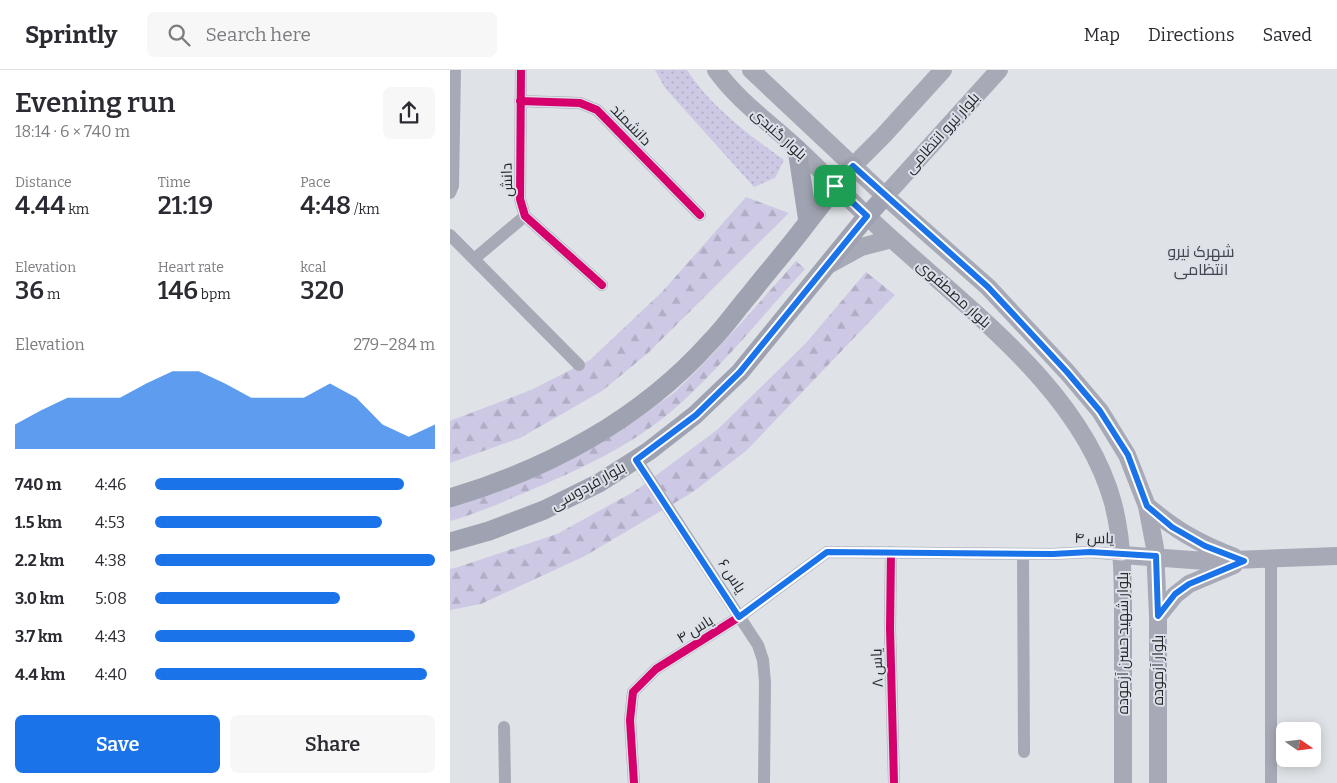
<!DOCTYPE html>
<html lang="en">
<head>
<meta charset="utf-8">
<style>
	body { margin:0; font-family:Bitter,Cairo,serif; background:#f7f7f7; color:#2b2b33; height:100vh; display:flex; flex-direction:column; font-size:19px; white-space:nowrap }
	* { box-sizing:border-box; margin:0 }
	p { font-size:16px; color:#7c7c81 }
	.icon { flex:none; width:28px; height:28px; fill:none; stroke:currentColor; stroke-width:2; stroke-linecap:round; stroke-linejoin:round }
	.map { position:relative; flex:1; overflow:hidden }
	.sheet { display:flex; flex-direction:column; background:#fff; width:450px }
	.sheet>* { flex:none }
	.needle { width:32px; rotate:104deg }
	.controls { position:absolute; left:826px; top:652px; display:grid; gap:10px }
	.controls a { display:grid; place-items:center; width:45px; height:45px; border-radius:8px; background:#fff; box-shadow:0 2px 12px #0003; font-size:25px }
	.pin { position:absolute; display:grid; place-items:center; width:42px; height:42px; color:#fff; margin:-21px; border-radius:10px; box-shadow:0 2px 8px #0006 }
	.round { display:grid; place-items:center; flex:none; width:52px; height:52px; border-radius:8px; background:#f7f7f7 }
	.headline { display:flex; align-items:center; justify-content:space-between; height:85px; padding:0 15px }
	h1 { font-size:28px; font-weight:600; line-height:38px }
	.metrics { display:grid; grid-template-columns:repeat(3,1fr); gap:8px; height:85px; padding:5px 15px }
	.metrics div { display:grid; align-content:center }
	.metrics b { font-size:25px; font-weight:600 }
	.metrics small { font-size:14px; font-weight:400 }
	.metrics p { font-size:14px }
	.chart { height:140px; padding:10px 15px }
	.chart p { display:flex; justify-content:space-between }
	.chart svg { width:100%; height:90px; margin-top:5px; fill:#1a73e8; opacity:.7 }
	.button { display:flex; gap:10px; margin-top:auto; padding:10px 15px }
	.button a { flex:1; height:58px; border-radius:8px; background:#1a73e8; color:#fff; font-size:20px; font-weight:600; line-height:58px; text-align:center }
	.button a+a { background:#f7f7f7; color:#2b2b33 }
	ul { padding:0 15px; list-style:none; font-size:16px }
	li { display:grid; grid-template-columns:80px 60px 1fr; align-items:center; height:38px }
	li i { height:12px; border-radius:6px; background:#1a73e8 }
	header { display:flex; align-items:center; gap:30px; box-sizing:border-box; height:70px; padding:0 25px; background:#fff; border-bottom:1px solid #e1e1e2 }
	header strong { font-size:24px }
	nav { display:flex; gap:28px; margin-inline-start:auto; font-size:18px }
	.search { width:350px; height:45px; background:#f7f7f7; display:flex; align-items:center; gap:12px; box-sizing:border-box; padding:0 18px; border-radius:8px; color:#7c7c81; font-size:19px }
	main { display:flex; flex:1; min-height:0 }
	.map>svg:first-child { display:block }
</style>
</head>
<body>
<header>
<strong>Sprintly</strong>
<div class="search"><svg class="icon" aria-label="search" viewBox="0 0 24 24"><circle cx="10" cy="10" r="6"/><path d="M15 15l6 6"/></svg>Search here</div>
<nav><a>Map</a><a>Directions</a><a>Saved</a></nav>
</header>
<main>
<section class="sheet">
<div class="headline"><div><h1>Evening run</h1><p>18:14 · 6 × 740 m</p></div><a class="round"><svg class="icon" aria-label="share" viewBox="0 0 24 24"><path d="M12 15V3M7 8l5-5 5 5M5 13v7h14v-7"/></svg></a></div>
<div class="metrics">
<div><p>Distance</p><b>4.44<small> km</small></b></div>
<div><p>Time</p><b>21:19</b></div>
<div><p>Pace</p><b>4:48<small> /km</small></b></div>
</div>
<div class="metrics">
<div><p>Elevation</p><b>36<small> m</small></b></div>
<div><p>Heart rate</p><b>146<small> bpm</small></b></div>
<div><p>kcal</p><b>320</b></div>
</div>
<div class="chart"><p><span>Elevation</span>279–284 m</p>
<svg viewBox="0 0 160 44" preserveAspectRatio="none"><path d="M0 44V32L10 25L20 19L30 19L40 19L50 12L60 6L70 6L80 12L90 19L100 19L110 19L120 12L130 19L140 32L150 38L160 32V44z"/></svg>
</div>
<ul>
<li><b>740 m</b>4:46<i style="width:89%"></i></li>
<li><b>1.5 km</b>4:53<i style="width:81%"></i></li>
<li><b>2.2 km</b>4:38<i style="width:100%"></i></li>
<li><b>3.0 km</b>5:08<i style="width:66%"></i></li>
<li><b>3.7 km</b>4:43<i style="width:93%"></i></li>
<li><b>4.4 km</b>4:40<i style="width:97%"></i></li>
</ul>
<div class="button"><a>Save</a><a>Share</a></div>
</section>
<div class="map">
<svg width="887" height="713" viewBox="0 0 887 713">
	<defs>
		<pattern id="grass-dots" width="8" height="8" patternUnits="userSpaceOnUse" patternTransform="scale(1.25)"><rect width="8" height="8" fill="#cdc9e5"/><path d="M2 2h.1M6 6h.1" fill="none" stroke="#b0adc5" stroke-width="1.8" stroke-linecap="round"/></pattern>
		<pattern id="forest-firs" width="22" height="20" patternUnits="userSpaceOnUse" patternTransform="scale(1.25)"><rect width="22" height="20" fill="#cdc9e5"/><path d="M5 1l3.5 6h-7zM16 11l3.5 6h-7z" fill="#b0adc5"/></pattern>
	</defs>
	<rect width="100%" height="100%" fill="#dfe2e6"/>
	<path fill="url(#grass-dots)" d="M 205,0 L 237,0 C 261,37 298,64 334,90 L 325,108 L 304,117 L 215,18 Z"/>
	<path fill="url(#forest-firs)" d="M 296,127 L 339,143 L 198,283 L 152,321 L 70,368 L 0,393 L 0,351 L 81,320 L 140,290 L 212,222 Z
		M 346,191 L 355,199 C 312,246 271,298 223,340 C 180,377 126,401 74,423 C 50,433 26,444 0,451 L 0,437 C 68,419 140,384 197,342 C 206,335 216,329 225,322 C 268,281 307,235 346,191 Z
		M 416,202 L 445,225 L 297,380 L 243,422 L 135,486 L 31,534 L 0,540 L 0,499 L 8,497 L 107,464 L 185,421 L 267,360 L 356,273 Z"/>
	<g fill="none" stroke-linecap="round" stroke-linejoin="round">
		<path stroke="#a7aab6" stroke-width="12" d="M 71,0 L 70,129 L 75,146 L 152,215
			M 70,31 L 130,33 L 147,40 L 250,145
			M 0,123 L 3,116 L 5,0
			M 0,165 L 129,295
			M 24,189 L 75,146
			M 186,389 L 308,575 L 313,590 L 315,612 L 314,713
			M 441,482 L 440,558 L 444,713
			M 573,484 L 574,682
			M 54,657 L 55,713
			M 184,713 L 180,650 L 183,622 L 206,599 L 289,547 L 377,482 L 603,484 L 640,482 L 672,485
			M 821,713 L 821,489"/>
		<path stroke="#a7a9b6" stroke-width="18" d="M 266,0 C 288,31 320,53 348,79 C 380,109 410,141 443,170 C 523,243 633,323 663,433 C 674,475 673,520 673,564 C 673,613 673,663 673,713
			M 301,0 L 435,126 L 538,217 L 617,302 L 650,341 L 677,385 L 697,436 L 705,478 L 708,546 L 708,713
			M 403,96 L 433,66 L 493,0
			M 435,126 L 549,0
			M 378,195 L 411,177 L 442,169
			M 697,436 C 727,461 748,473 784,487
			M 672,485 L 756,491 L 887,486
			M 708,546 L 725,525 L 739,514 L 784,495"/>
		<path stroke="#9fa2b0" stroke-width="19" d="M 347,79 L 358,152
			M 0,428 C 98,399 191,349 260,272 C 275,257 287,239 301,223 C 320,199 340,176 358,152 C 373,133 387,114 403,96
			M 0,472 L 39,461 L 94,440 L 149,413 L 199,381 L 245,345 L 290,302 L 417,146 L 435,126"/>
		<g stroke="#dce1e9" stroke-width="11">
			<path id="cycleway" d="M 71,0 L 70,129 L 75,146 L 152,215
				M 70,31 L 130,33 L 147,40 L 250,145
				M 441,482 L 440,558 L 444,713
				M 184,713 L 180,650 L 183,622 L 206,599 L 289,547 L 377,482 L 603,484 L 640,482 L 672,485"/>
		</g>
		<use href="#cycleway" stroke="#d6006c" stroke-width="8"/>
	</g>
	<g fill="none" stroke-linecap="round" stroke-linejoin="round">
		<g stroke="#fff" stroke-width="10">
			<path id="route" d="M 403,96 L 538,217 L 617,302 L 650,341 L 678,385 L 697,436 L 722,457 L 755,476 L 794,491 L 739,514 L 725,524 L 708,546 L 706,486 L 640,482 L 603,484 L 377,482 L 289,547 L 186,390 L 246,345 L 290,302 L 417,146 L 385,116 Z"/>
		</g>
		<use href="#route" stroke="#1a73e8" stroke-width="6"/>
	</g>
	<g text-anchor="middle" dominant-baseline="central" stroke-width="4" stroke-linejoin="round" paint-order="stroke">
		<g font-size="15" fill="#26282a" stroke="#dce1e9">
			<text transform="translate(181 55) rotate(46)">دانشمند</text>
			<text transform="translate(492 63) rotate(-48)">بلوار نیرو انتظامی</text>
			<text transform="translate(329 64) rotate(42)">بلوار گنبدی</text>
			<text transform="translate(57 110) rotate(-92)">دانش</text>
			<text transform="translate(504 224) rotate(42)">بلوار مصطفوی</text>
			<text transform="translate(138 416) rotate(-29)">بلوار فردوسی</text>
			<text transform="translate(644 468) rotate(1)">یاس ۴</text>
			<text transform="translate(282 506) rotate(57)">یاس ۶</text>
			<text transform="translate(245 559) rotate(-32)">یاس ۴</text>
			<text transform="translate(673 573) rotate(-90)">بلوار شهید حسن آزموده</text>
			<text transform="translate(427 598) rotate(-92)">یاس ۸</text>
			<text transform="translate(708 600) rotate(-90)">بلوار آزموده</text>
		</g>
		<g font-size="16" fill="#42464c" stroke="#dce1e9">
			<text x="751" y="181">شهرک نیرو<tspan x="751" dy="18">انتظامی</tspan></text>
		</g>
	</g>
</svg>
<div class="controls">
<a><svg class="needle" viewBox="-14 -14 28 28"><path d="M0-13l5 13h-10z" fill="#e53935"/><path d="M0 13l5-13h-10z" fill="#7c7c81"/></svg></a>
</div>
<div class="pin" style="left:385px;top:116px;background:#1e9e55"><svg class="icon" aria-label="arrive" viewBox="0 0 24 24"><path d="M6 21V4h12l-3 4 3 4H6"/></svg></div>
</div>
</main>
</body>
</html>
